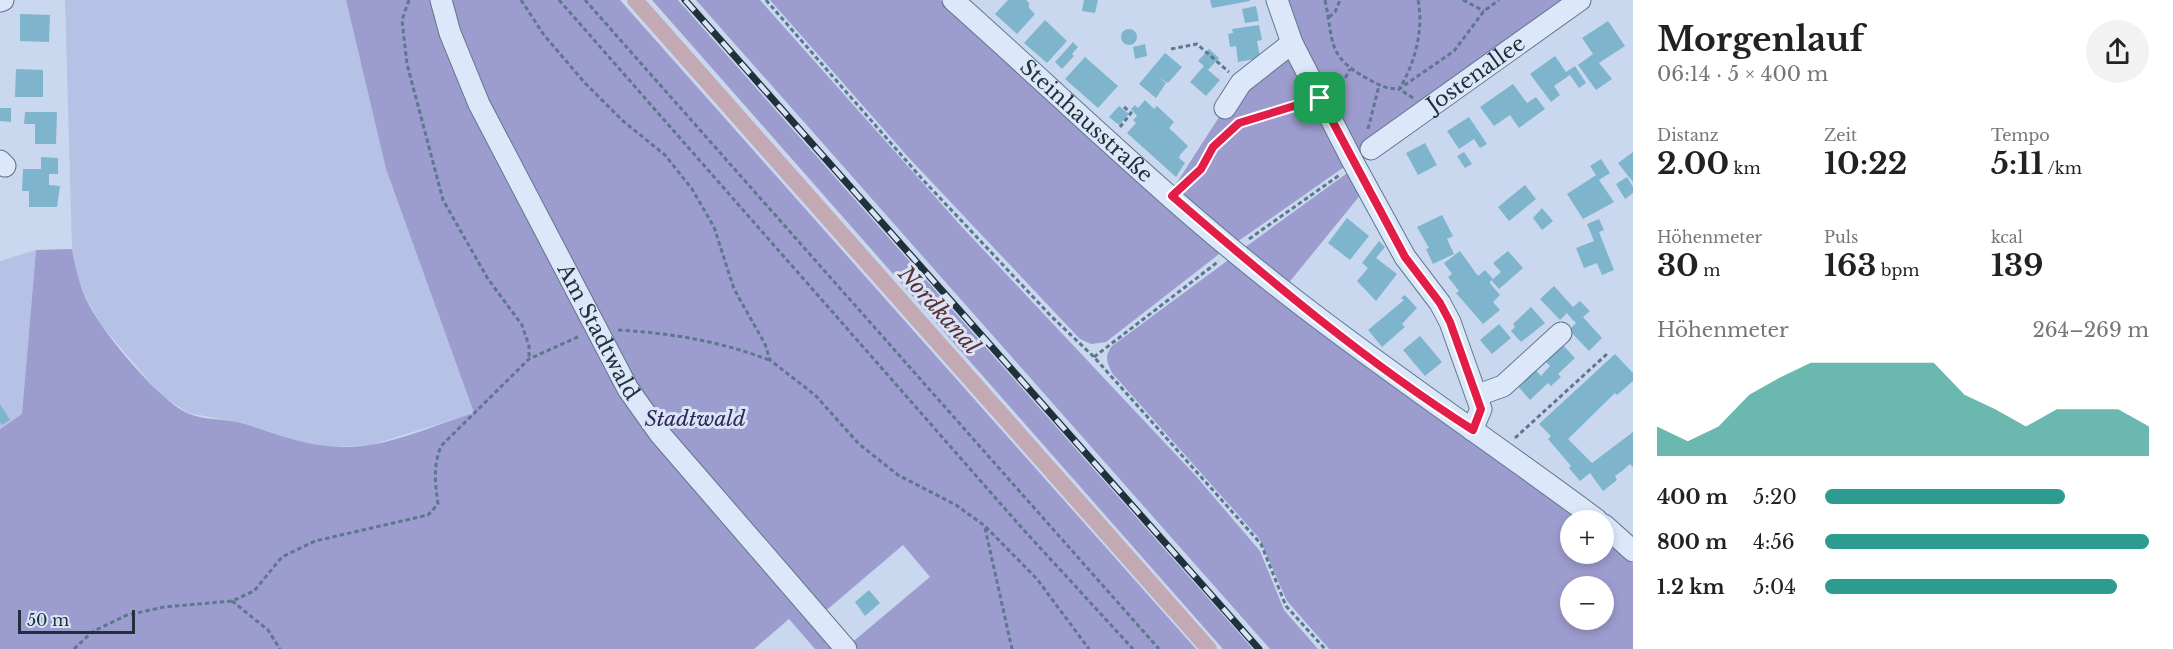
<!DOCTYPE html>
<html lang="de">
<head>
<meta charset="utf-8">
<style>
	body { margin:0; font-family:"Libre Baskerville",serif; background:#f2f2f2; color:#222; height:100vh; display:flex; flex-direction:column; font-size:22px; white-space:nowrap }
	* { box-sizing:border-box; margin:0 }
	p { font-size:20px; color:#767676 }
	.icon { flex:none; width:33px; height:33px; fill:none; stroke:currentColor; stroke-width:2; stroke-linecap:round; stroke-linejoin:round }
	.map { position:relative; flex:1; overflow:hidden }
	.sheet { display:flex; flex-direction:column; background:#fff; width:540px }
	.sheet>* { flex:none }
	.tools { position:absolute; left:1560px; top:510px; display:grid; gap:12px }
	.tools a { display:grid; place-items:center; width:54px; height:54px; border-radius:50%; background:#fff; box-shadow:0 3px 9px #0003; font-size:30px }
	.scale { position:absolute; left:18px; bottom:15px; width:117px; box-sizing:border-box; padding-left:6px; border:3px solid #21313c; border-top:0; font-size:16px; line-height:21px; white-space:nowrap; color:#21313c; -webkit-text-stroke:4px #d9e4f6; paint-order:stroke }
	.pin { position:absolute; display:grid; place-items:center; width:51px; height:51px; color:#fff; margin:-26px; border-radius:12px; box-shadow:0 3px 9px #0006 }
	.round { display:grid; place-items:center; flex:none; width:63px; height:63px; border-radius:32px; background:#f2f2f2 }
	.summary { display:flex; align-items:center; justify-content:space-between; height:102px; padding:0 24px }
	h1 { font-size:33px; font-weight:800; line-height:45px }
	.stats { display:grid; grid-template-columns:repeat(3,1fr); gap:9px; height:102px; padding:6px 24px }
	.stats div { display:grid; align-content:center }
	.stats b { font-size:30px; font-weight:800 }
	.stats small { font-size:16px; font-weight:400 }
	.stats p { font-size:16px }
	.chart { height:168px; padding:12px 24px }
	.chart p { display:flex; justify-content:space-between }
	.chart svg { width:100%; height:108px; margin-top:6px; fill:#2c9b90; opacity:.7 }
	ul { padding:0 24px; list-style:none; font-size:20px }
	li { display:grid; grid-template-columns:96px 72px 1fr; align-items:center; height:45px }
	li i { height:15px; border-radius:8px; background:#2c9b90 }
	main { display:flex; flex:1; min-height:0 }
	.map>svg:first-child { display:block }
</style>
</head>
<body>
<main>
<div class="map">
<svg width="1633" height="649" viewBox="0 0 1633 649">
	<rect width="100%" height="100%" fill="#c9d8ef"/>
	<path fill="#b6c2e5" d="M 65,0 L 346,0 L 386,169 L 474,413 L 371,445 L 329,447 L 294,442 L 242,423 L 188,413 L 161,395 L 102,326 L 88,302 L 76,274 L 72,249 Z
		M 36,250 L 22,414 L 0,429 L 0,261 Z"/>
	<path fill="#9d9cce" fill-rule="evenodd" d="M 346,0 L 620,0 L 1196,649 L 815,649 L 789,619 L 754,649 L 0,649 L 0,429 L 22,414 L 36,250 L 72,249 C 75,267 79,284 87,301 C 101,331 158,399 187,413 C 204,421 227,418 245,424 C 290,439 321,452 370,445 C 399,441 444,422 474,413 L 386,169 ZM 903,545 L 930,577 L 849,645 L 822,614 Z
		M 652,0 L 678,0 L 1253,649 L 1223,649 Z
		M 696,0 L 760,0 L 961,226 L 1195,475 L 1260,551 L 1284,610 L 1318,649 L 1270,649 Z
		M 770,0 L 940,0 L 1223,251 L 1106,342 L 1091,344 L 1080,339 L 909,158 Z
		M 1284,0 L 1570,0 L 1356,153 L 1295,36 Z
		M 1288,56 L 1347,165 L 1237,242 L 1174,187 L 1221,114 L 1242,89 Z
		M 1350,171 L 1362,193 L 1287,285 L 1244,248 Z
		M 1231,258 C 1340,355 1465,432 1581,520 L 1570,520 L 1570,554 L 1604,554 L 1604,537 L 1624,553 L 1633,564 L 1633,649 L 1329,649 L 1287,601 L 1259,538 L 1112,373 C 1107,362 1104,356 1112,346 ZM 1570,586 L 1604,586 L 1604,620 L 1570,620 Z"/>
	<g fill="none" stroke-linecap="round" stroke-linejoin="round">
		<path stroke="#c3a9b4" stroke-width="16" d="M 635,0 L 1209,649"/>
	</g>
	<path fill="#7fb4cd" d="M 1008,0 L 1026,0 L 1029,3 L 1029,8 L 1035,14 L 1017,34 L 995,14 Z
		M 1084,0 L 1098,0 L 1095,13 L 1082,11 Z
		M 1210,0 L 1250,0 L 1250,1 L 1212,8 Z
		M 1256,6 L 1259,21 L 1245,23 L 1242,9 Z
		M 20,14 L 50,15 L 49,42 L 20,41 Z
		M 1045,20 L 1067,41 L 1047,63 L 1024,43 Z
		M 1608,21 L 1625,46 L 1599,63 L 1612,79 L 1596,90 L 1578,65 L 1593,54 L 1582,38 Z
		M 1259,25 L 1262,40 L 1257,41 L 1260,58 L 1238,62 L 1236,46 L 1230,47 L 1228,34 L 1233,33 L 1232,29 Z
		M1121 37a8 8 0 1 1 16 0a8 8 0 1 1-16 0Z
		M 1073,42 L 1078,47 L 1072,54 L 1074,56 L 1062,69 L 1055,62 Z
		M 1145,44 L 1147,56 L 1135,59 L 1133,47 Z
		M 1209,49 L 1219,58 L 1208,70 L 1220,80 L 1206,96 L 1190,82 L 1204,66 L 1198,61 Z
		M 1165,53 L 1182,67 L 1168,83 L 1159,78 L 1166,83 L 1156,98 L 1139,84 Z
		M 1555,56 L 1566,72 L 1575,66 L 1586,83 L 1579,88 L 1570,75 L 1554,86 L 1560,95 L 1551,102 L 1530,74 Z
		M 1085,57 L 1118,86 L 1098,108 L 1065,79 Z
		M 16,69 L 43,70 L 43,97 L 15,97 Z
		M 1513,84 L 1527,103 L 1536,97 L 1545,109 L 1519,128 L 1510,115 L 1494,126 L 1480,107 Z
		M 1145,100 L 1154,109 L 1157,106 L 1174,122 L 1169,128 L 1188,146 L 1180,155 L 1179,158 L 1185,163 L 1176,177 L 1127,133 L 1136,123 L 1133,120 L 1137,116 L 1131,109 L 1135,105 L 1138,108 Z
		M 1119,106 L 1129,114 L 1119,125 L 1109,117 Z
		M 0,108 L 11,108 L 11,122 L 0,121 Z
		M 25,112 L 57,112 L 56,144 L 35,144 L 35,124 L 24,124 Z
		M 1469,117 L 1487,144 L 1480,148 L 1474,139 L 1459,149 L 1447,131 Z
		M 1425,143 L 1437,165 L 1418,175 L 1406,153 Z
		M 1464,152 L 1472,164 L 1465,168 L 1457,156 Z
		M 1633,152 L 1633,182 L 1618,163 Z
		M 41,157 L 58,158 L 58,174 L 49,174 L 49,185 L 60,186 L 57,207 L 29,207 L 29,191 L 22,191 L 23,169 L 41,169 Z
		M 1601,159 L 1610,173 L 1599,180 L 1614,202 L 1583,219 L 1567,194 L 1596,175 L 1590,166 Z
		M 1627,177 L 1633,187 L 1633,193 L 1625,199 L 1616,184 Z
		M 1525,185 L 1536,199 L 1509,221 L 1498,207 Z
		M 1542,208 L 1553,221 L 1542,230 L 1533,218 Z
		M 1442,215 L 1453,236 L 1447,239 L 1454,254 L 1433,264 L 1426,249 L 1429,248 L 1417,227 Z
		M 1347,218 L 1369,236 L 1350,260 L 1328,243 Z
		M 1599,219 L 1604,230 L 1599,232 L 1614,270 L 1602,275 L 1597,263 L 1584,268 L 1576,248 L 1594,241 L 1587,224 Z
		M 1379,241 L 1385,247 L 1376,258 L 1397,274 L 1376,301 L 1357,281 L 1368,268 L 1362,263 Z
		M 1460,251 L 1478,276 L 1485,270 L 1493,279 L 1501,272 L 1493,263 L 1508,251 L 1523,268 L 1499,289 L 1491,280 L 1490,283 L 1500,295 L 1493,302 L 1500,310 L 1483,324 L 1456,293 L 1459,291 L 1448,277 L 1452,274 L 1444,263 Z
		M 1554,286 L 1573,307 L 1580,301 L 1590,311 L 1583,317 L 1602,338 L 1589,351 L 1569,330 L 1576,323 L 1571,318 L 1567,313 L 1560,320 L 1540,299 Z
		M 1405,295 L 1417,308 L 1402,324 L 1405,327 L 1382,347 L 1368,330 L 1404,300 L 1401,298 Z
		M 1531,307 L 1545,323 L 1521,342 L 1511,331 L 1515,327 L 1513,324 Z
		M 1499,324 L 1511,338 L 1492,354 L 1480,340 Z
		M 1420,336 L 1442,362 L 1425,376 L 1403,350 Z
		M 1561,343 L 1575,358 L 1558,374 L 1561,377 L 1551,386 L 1548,383 L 1530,400 L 1516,384 L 1534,368 L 1541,376 L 1550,366 L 1544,360 Z
		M 1615,354 L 1633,373 L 1633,381 L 1617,395 L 1615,393 L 1568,439 L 1592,463 L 1633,432 L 1633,467 L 1630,464 L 1622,471 L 1615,476 L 1617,480 L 1603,491 L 1590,473 L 1580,481 L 1569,468 L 1571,466 L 1548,439 L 1551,436 L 1539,424 Z
		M 0,404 L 10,420 L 2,425 L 0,422 Z
		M 869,590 L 880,603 L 865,616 L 855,602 Z"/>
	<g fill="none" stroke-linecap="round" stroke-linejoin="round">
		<g stroke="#5d778c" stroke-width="23">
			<g id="minor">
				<path id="s1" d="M 441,0 L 450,33 L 479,104 L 628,389 L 660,434 L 846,649"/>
				<path id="s2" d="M 953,0 C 1063,98 1170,203 1286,293 C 1388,373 1494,443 1597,520"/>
				<path d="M 1277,0 L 1292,43 L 1353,162 L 1405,257 L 1440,303 L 1450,322 L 1481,409 L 1472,430"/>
				<path d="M 0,1 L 3,0"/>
				<path d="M 1225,108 L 1241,83 L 1292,43"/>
				<path id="s3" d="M 1371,149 L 1580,0"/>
				<path d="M 0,161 L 5,166"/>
				<path d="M 1478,395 L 1503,386 L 1561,333"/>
				<path d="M 1604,525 L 1633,551"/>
			</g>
		</g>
		<path stroke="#5d778c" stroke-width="3" stroke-dasharray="4.5 3" stroke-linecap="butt" d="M 409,0 L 402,20 L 407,64 L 443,200 L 488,279 L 522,325 L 529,346 L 529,359
			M 521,0 L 544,35 L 584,82 L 623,121 L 665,155 L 692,189 L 714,227 L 734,289 L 765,344 L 770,360 L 815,395 L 859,444 L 898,475 L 956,505 L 985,526 L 1037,579 L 1089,649
			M 559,0 L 1021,527 L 1133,649
			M 585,0 L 1159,649
			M 766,0 L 924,181 L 1051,316 L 1094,357 L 1261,544 L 1286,606 L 1325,649
			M 1325,0 C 1334,42 1326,56 1368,79 C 1379,85 1386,89 1399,89 L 1454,51 L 1484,11 L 1499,0
			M 1463,0 L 1484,11
			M 1329,17 L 1335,12 L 1340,0
			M 1171,49 L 1197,44 L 1229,72
			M 1335,88 L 1342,84 L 1350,69
			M 1413,98 L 1399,89 C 1415,64 1424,29 1418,0
			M 1120,127 L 1131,113 L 1123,106
			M 1368,129 L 1379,86
			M 1184,185 L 1201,169 L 1213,147 L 1239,123 L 1302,104
			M 1249,239 L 1341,174
			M 618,330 C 670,333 720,341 769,360
			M 1094,357 L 1219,261
			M 1515,438 L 1608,353
			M 985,528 L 1012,649
			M 232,601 L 268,630 L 280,649
			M 74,649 L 92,632 L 127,615 L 164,607 L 232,601 L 254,591 L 282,557 L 315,541 L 428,515 L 438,504 C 435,482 433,467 441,446 L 529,359 L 580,336"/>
		<use href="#minor" stroke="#dce8f9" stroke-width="21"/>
		<g stroke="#21313c" stroke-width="7">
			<path id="rail" d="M 685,0 L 1259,649"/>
		</g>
		<use href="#rail" stroke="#d9e4f6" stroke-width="4.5" stroke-dasharray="14" stroke-linecap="butt"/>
	</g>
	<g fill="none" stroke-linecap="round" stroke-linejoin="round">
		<g stroke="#fff" stroke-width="12">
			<path id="route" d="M 1320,98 L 1405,257 L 1440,303 L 1450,322 L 1481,409 L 1473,430 C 1366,362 1268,279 1172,196 L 1201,169 L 1213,147 L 1239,123 Z"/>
		</g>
		<use href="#route" stroke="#e11d48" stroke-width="8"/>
	</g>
	<g text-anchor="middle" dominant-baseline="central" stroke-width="6" stroke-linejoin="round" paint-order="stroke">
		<g font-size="21" fill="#21313c" stroke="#d9e4f6">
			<text stroke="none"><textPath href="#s3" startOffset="129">Jostenallee</textPath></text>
			<text stroke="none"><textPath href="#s2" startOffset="180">Steinhausstraße</textPath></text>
			<text stroke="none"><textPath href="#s1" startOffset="368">Am Stadtwald</textPath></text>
		</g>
		<g font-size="21" font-style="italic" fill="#2f2759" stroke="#d9e4f6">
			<text x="695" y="419">Stadtwald</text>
		</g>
		<g font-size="22" font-style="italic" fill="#5c3037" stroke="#d9e4f6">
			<text transform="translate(939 310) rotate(48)">Nordkanal</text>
		</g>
	</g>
</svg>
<div class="tools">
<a>+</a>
<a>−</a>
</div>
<div class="scale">50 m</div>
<div class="pin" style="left:1320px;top:98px;background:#1e9e55"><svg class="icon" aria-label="arrive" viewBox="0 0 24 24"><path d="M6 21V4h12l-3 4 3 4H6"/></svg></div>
</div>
<section class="sheet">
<div class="summary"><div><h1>Morgenlauf</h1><p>06:14 · 5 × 400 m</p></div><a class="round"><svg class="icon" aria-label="share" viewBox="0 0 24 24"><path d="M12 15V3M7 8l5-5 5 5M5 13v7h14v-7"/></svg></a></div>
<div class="stats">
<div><p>Distanz</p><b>2.00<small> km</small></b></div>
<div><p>Zeit</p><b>10:22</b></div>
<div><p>Tempo</p><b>5:11<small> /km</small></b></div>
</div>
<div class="stats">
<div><p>Höhenmeter</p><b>30<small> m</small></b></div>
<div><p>Puls</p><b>163<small> bpm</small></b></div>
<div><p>kcal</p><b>139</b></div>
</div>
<div class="chart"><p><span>Höhenmeter</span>264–269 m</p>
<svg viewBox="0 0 160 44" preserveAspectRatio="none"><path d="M0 44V32L10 38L20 32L30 19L40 12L50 6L60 6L70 6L80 6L90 6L100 19L110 25L120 32L130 25L140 25L150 25L160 32V44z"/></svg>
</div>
<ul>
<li><b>400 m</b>5:20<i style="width:74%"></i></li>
<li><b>800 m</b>4:56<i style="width:100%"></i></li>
<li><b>1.2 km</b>5:04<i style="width:90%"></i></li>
</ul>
</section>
</main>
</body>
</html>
